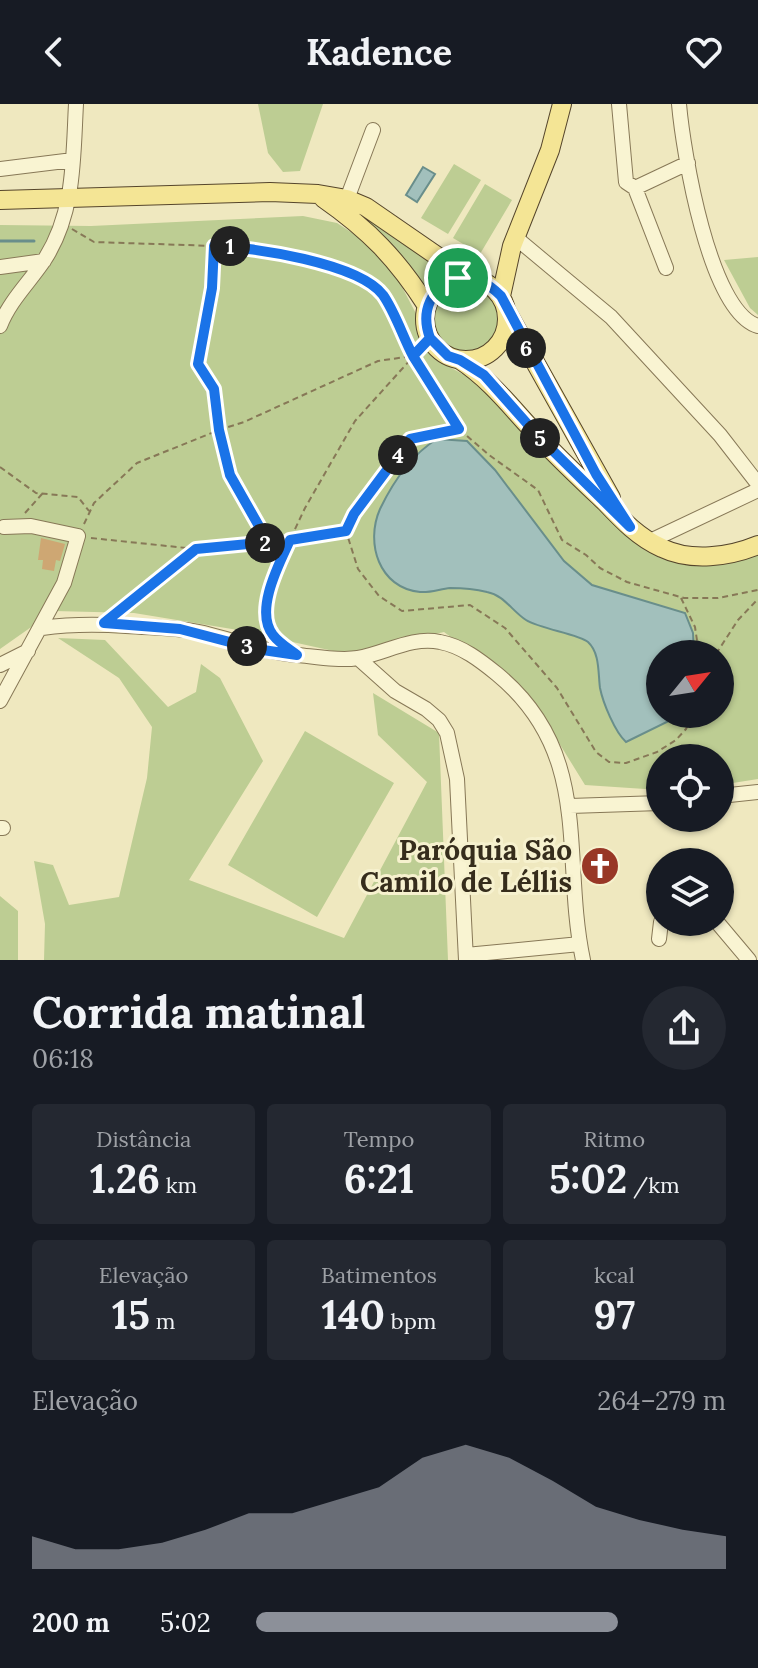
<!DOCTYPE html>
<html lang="pt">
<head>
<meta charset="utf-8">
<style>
	body { margin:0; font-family:Lora,serif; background:#242831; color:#f1f3f6; height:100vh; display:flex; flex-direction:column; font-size:30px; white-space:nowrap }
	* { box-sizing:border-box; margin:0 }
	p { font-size:26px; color:#9ea1a6 }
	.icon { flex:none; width:44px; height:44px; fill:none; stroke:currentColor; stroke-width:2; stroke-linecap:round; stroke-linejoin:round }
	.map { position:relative; height:856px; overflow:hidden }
	.sheet { display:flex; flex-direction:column; background:#171b24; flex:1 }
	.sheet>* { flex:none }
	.needle { width:52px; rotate:60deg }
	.buttons { position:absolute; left:646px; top:536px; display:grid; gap:16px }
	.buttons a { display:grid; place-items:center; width:88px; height:88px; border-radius:50%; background:#171b24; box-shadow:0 2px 6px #0004; font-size:40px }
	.pin { position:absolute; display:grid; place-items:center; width:68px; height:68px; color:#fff; margin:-34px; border:4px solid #fff; border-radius:50%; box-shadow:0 2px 8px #0007 }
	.km { position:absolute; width:40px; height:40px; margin:-20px; border-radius:50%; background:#222; color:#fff; font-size:22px; line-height:40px; text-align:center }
	.round { display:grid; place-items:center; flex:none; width:84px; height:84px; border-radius:42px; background:#242831 }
	.summary { display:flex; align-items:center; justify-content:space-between; height:136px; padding:0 32px }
	h1 { font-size:44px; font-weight:800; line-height:60px }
	.figures { display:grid; grid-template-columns:repeat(3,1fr); gap:12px; height:136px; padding:8px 32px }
	.figures div { display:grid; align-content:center; border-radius:8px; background:#242831; text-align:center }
	.figures b { font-size:40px; font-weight:800 }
	.figures small { font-size:22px; font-weight:400 }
	.figures p { font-size:22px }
	.chart { height:224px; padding:16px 32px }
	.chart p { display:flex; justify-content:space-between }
	.chart svg { width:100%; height:144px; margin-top:8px; fill:#8c9099; opacity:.7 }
	ul { padding:0 32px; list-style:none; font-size:26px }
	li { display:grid; grid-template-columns:128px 96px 1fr; align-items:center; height:60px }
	li i { height:20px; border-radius:10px; background:#8c9099 }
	header { display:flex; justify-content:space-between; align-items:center; height:104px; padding:0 32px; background:#171b24; font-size:36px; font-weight:800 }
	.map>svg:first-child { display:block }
</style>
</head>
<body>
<header><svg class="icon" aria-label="back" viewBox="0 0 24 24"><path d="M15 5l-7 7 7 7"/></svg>Kadence<svg class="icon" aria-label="heart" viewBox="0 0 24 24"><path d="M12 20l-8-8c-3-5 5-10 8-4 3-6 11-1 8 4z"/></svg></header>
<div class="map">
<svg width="758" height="856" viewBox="0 0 758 856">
	<rect width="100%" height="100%" fill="#efe8bf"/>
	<path fill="#bdcd93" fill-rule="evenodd" d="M 258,0 L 323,0 L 300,67 L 283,68 L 268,49 Z
		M 454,60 L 481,76 L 448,130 L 421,114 Z
		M 485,80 L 512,96 L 480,150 L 453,134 Z
		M 357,107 L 442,166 L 423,188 L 354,111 Z
		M 303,112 L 337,119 L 360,134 L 385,157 L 401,181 L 442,259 L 487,283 L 592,400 L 675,457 L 732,459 L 758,447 L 758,675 L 720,681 L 720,654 L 660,654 L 660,686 L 585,681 L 530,592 L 444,528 L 347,550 L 238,526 L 134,509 L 54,507 L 0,545 L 0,121 L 91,122 ZM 660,550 L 720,550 L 720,610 L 660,610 Z
		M 758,153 L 758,211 L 750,204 L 724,156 Z
		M430 215a36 36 0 1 1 72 0a36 36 0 1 1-72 0Z
		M 58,534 L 105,536 L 168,603 L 196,588 L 201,560 L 220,574 L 263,657 L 189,776 L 344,834 L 427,678 L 378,631 L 373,589 L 439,629 L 448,856 L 44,856 L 45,820 L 34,757 L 53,761 L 69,801 L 119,793 L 147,674 L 152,623 L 119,574 Z
		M 305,627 L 394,679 L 317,813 L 228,761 Z
		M 0,792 L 18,807 L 18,856 L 0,856 Z"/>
	<path fill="#a2c0bc" stroke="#698e8b" stroke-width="2" d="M 423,63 L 435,70 L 417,98 L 406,91 Z
		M 437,335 L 467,337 L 495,366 L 564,457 L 592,481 L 685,509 L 693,529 L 694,550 L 660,550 L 660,610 L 680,610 L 679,612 L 626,638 C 615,628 603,599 600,584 C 598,569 600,549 588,538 C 579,530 540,525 526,516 C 512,507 504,491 487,488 C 475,485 462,484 450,484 C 440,485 430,489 420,488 C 379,484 365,439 380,405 C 393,378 411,351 437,335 Z"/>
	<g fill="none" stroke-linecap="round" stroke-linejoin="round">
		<path stroke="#698e8b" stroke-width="3" d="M 0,137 L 34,137"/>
	</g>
	<path fill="#cea773" d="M 41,434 L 65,440 L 60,457 L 56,456 L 54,467 L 42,465 L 43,456 L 38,456 Z
		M 608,745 L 611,777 L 591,779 L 589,746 Z"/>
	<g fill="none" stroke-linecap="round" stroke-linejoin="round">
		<g stroke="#877857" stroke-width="16">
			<path id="minor" d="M 619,0 L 626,78 L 635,84 L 666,164
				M 679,0 C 683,46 709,208 758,222
				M 0,65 L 73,56
				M 635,84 L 688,59
				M 347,95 L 373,26
				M 516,134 L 611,213 L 720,331 L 758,380
				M 0,163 L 44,157
				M 0,222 C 10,196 30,178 45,155 C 75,108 73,54 76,0
				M 648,438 L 758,386
				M 42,524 C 71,520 97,520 126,522 C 153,524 178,523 204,529 C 236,537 265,548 298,551 C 317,553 340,557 358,554 C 386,549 412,532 440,538 C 462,542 481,557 497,570 C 594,650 561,751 583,856
				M 358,554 L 395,587 L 426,605 L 439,616 L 447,629 L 457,675 L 466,856
				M 0,561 L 28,547
				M 0,597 L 64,479 L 78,432 L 31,422 L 4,423
				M 720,692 L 758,688
				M 570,702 L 660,699
				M 0,724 L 3,724
				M 717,818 L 749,856
				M 659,835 L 661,818
				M 466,851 L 580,840"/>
		</g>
		<g stroke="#55452b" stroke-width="20">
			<path id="major" d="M 323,94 C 369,126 397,155 427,202
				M 0,96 L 270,88 L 318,90 L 347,95 L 366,103 L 469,174
				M425 215a41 41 0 1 1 82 0a41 41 0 1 1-82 0Z
				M 501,192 L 512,142 L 550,46 L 562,0
				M 507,208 L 611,394
				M 460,256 C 492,277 513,306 539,333 C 560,356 583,377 605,398 C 622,416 639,434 662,444 C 691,458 729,453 758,441"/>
		</g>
		<path stroke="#877857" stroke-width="2" stroke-dasharray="6 4" stroke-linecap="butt" d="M 72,125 L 94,138 L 246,143 L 345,166 L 382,189 L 413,252 L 459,325 L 489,351 L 538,386 L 562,436 L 586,451 L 600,464 L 627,478 L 684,494 L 718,494 L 758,486
			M 214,142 L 212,184 L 198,260 L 214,285 L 219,326 L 230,371 L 267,437
			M 459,325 L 410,335 L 354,410 L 346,427 L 358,465 L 379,492 L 402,507 L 470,501 L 505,524 L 557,584 L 596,648 L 609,658 L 626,659 L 657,648 L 676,636 L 686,625 L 693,610
			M 0,363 L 36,389 L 78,393 L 89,407
			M 25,409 L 42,390
			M 84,420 L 94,399 L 137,359 L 219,326 L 244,318 L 378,257 L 412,252
			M 91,434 L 196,445 L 290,436 L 346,427
			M 681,494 L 695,523 L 699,550
			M 116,510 L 195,446
			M 277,536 L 270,529 L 267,513 L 269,480 L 305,404 L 355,317 L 430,234
			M 716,550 L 738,516 L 758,495"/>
		<use href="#minor" stroke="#f9f4d2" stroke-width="14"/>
		<use href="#major" stroke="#f4e595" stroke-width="18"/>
	</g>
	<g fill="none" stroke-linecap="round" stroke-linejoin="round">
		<g stroke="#fff" stroke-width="16">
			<path id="route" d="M 458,174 C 431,183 420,207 430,234 L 413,252 C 403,233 395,208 383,191 C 359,159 252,143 214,142 L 212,184 L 198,260 L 214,285 L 219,326 L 230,371 L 268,438 L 196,445 L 104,519 L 180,525 L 256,545 L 297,551 C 289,545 279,539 273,531 C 254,507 279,460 290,436 L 346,427 L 354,410 L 410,335 L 459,325 L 413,252 L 430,234 L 448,252 L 460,256 L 484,271 L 539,333 L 630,423 L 596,370 L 501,192 C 488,179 477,173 458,174"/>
		</g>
		<use href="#route" stroke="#1a73e8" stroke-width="10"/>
	</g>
	<defs>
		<g id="church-disc" transform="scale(2)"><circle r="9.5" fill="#983726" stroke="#f6f1ce"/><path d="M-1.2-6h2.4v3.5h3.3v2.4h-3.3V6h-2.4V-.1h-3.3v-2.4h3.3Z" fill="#fff"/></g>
	</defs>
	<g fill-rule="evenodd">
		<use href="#church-disc" x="600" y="762"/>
	</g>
	<g text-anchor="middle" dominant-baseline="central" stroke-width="6" stroke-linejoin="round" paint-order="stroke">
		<g font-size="28" font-weight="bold" fill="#362d1c" stroke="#f6f1ce" text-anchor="end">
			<text x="572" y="746">Paróquia São<tspan x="572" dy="32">Camilo de Léllis</tspan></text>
		</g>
	</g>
</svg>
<div class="buttons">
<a><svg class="needle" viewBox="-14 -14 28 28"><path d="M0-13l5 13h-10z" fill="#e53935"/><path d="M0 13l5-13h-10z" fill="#9ea1a6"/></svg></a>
<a><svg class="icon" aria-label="locate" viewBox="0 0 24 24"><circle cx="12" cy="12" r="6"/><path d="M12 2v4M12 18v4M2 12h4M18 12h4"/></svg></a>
<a><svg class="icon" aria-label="layers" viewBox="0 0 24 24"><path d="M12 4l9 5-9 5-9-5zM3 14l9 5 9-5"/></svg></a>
</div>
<div class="pin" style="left:458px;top:174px;background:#1e9e55"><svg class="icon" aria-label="arrive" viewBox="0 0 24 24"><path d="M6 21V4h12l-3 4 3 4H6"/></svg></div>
<b class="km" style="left:230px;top:142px">1</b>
<b class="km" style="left:265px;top:439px">2</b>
<b class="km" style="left:247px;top:542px">3</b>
<b class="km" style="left:398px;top:351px">4</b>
<b class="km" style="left:540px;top:334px">5</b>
<b class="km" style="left:526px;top:244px">6</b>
</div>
<section class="sheet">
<div class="summary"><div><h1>Corrida matinal</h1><p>06:18</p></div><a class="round"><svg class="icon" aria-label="share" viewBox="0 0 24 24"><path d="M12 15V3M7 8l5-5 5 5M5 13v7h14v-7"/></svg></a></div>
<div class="figures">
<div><p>Distância</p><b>1.26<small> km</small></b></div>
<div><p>Tempo</p><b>6:21</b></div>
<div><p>Ritmo</p><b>5:02<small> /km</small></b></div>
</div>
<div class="figures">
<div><p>Elevação</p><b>15<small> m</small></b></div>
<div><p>Batimentos</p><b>140<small> bpm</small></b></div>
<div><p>kcal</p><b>97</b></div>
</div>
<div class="chart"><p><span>Elevação</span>264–279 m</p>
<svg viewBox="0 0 160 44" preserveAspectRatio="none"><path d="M0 44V34L10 38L20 38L30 36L40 32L50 27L60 27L70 23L80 19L90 10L100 6L110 10L120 17L130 25L140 29L150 32L160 34V44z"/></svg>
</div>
<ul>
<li><b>200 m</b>5:02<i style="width:77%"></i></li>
</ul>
</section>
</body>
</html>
